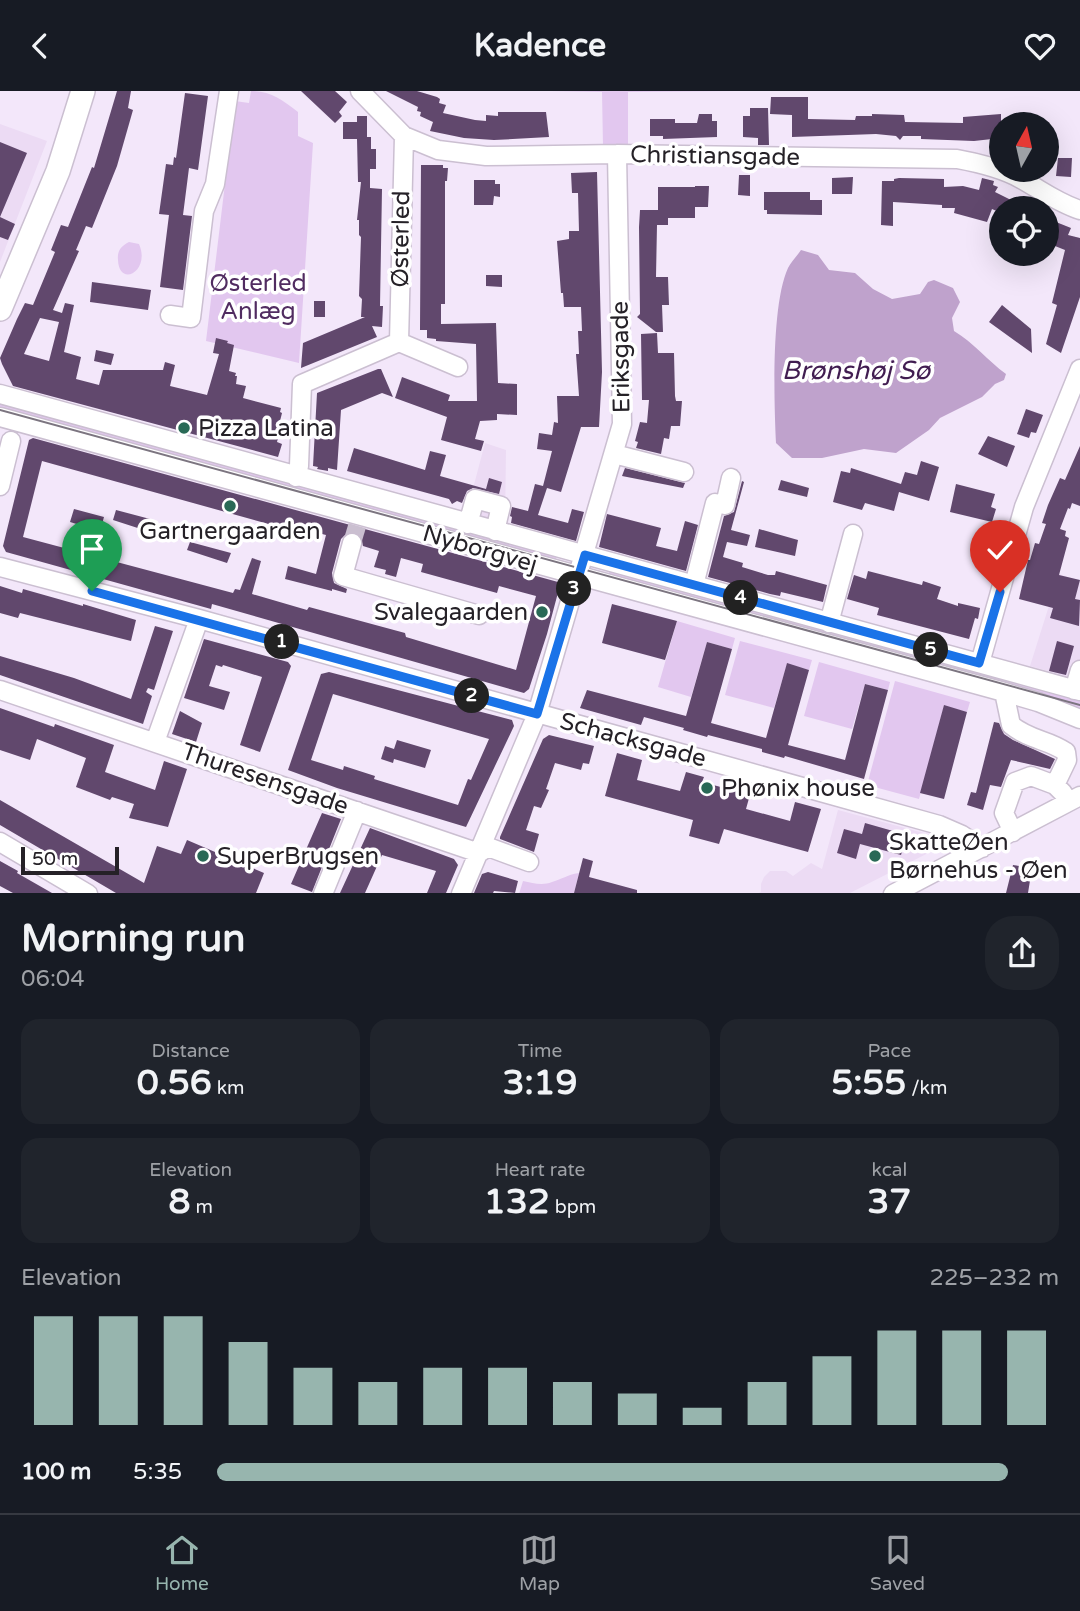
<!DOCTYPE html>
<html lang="en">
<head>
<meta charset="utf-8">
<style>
	body { margin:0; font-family:"Varela Round",sans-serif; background:#20242c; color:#f1f3f6; height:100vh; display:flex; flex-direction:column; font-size:26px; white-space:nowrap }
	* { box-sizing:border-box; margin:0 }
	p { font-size:23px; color:#9ea1a6 }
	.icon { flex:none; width:38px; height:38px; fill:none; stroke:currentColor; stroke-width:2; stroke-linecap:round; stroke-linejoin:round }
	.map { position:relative; height:802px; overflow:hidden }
	.drawer { display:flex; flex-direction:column; background:#171b24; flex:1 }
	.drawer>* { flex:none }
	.needle { width:46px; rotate:8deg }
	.buttons { position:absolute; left:989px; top:21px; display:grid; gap:14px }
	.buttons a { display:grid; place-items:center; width:70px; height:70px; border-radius:50%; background:#171b24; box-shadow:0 7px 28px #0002; font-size:35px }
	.scale { position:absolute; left:21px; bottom:18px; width:98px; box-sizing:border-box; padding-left:7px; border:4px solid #252127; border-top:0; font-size:19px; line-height:24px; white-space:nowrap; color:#252127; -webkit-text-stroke:5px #fff; paint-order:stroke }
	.pin { position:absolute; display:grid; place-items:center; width:60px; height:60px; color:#fff; margin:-72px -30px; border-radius:50% 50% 50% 0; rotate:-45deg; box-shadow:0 0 7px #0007 }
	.pin .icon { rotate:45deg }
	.km { position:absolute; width:35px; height:35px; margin:-18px; border-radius:50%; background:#222; color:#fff; font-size:19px; line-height:35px; text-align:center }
	.round { display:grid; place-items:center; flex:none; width:74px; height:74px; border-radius:28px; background:#20242c }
	.overview { display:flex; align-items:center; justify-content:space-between; height:119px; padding:0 21px }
	h1 { font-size:38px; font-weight:700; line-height:52px }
	.metrics { display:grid; grid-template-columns:repeat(3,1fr); gap:10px; height:119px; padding:7px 21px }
	.metrics div { display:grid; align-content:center; border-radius:18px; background:#20242c; text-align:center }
	.metrics b { font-size:35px; font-weight:700 }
	.metrics small { font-size:19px; font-weight:400 }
	.metrics p { font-size:19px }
	.chart { height:196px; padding:14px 21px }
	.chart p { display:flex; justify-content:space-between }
	.chart svg { width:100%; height:126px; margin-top:7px; stroke:#97b5ae; stroke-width:6 }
	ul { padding:0 21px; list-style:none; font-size:23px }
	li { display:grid; grid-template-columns:112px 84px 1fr; align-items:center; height:52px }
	li i { height:18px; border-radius:9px; background:#97b5ae }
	header { display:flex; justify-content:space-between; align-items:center; height:91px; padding:0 21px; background:#171b24; font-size:32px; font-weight:700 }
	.tab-bar { display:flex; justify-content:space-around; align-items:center; height:98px; border-top:2px solid #363941; background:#171b24; font-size:19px; color:#9ea1a6 }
	.tab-bar a { display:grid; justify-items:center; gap:4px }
	.tab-bar .active { color:#97b5ae }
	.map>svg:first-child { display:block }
</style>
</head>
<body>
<header><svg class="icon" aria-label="back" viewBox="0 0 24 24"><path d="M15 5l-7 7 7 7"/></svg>Kadence<svg class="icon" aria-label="heart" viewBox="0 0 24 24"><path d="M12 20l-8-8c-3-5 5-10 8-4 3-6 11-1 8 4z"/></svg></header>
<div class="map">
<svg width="1080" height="803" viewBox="0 0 1080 803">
	<rect width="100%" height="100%" fill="#f3e7fa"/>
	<path fill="#ecdbf4" d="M 0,33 L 47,50 L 0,171 Z
		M 485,352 L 506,359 L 505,435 L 466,424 Z
		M 1059,483 L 1080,490 L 1080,589 L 1030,575 Z
		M 838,719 L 935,745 L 936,758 L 850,802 L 756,803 L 761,801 L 761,793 L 764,786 L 770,780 L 786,780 L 793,785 L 811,772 L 822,778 Z"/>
	<path fill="#e2c7ef" d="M 251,0 C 271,0 282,9 298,21 L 298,45 L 313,52 L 299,272 L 206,250 L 235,10 L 249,12 Z
		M 550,0 L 736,0 L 628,1 L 628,54 L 603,55 L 602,1 Z
		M 129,151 L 139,153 C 151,180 119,197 118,169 C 117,160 121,155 129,151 Z
		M 0,307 L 558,461 L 554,475 L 0,322 Z
		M 611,475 L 1080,604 L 1080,619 L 607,488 Z
		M 677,530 L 735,547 L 732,558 L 707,551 L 691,606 L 658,596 Z
		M 740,550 L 812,569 L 809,579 L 787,573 L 774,617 L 725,604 Z
		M 819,571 L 890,591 L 888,599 L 865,593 L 852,638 L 804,625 Z
		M 895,590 L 970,611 L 967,621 L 944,615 L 919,708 L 867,694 Z
		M 579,782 L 574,802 L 519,803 L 523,790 C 533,792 542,795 552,791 C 563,788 566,784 579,782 Z"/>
	<path fill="#bfa2cc" d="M 801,159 L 818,164 L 829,179 L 855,182 L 873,198 L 892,208 L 920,203 L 928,191 L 934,189 L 953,197 L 960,211 L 952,227 L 954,240 C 974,252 987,269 1006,283 L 1004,289 L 995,293 L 982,306 L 940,327 L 929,339 L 896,362 L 864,358 L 822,367 L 792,367 L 776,352 C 774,310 771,214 788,177 C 791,171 797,165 801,159 Z"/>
	<path fill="#61486d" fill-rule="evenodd" d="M 117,0 L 131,0 L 128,17 L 133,19 L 117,75 L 92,137 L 86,135 L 76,159 L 79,160 L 53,219 L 62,222 L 65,212 L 74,214 L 64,261 L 81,266 L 76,288 L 99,294 L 103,279 L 163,279 L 165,271 L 175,274 L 170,295 L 207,304 L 219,263 L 213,262 L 216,247 L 228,250 L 227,252 L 234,254 L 229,280 L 236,282 L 235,285 L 237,285 L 236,293 L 246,295 L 243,307 L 281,317 L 280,321 L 282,322 L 276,346 L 278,347 L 277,351 L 282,353 L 278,366 L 13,295 L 2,273 L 0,267 L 17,228 L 25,212 L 33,214 L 55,161 L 51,159 L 61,134 L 68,136 L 92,76 L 94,77 ZM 40,227 L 59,231 L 49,270 L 24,263 Z
		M 301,0 L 335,0 L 347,11 L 339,21 L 342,25 L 335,32 Z
		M 386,0 L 417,0 L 437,6 L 440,8 L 439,12 L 446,14 L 443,22 L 475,29 L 486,30 L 486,24 L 498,25 L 498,21 L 546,21 L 549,46 L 494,49 L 464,47 L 430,40 L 433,31 L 420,25 L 421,21 L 417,20 L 418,16 Z
		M 185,2 L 208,5 L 198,79 L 189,77 L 183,124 L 192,125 L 183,199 L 160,196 L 169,124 L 159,123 L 166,73 L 173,74 L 174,66 L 176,67 Z
		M 771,6 L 808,6 L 808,28 L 855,29 L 856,25 L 872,25 L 872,23 L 904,24 L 905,31 L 963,32 L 963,26 L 1001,23 L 1001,47 L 974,50 L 921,48 L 921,45 L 903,45 L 900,49 L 896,45 L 876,43 L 792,46 L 792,24 L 770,23 Z
		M 750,17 L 768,17 L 769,54 L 758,54 L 758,47 L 743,46 L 743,25 L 750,25 Z
		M 699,23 L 712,23 L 712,30 L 717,30 L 717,46 L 663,48 L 663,45 L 650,45 L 650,28 L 675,28 L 675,32 L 697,32 Z
		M 357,25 L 367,25 L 367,46 L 371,46 L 371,58 L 376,58 L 376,78 L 370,78 L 370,97 L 382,98 L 380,215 L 383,215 L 382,236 L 372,235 L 377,246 L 301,277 L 303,252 L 365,226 L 361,226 L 362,208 L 359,205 L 361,146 L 359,144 L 359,129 L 357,129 L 361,91 L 358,91 L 357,48 L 343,48 L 343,31 L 357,31 Z
		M 0,51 L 27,62 L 0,126 Z
		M 1058,67 L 1072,67 L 1071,86 L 1056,85 Z
		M 421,74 L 443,74 L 443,77 L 448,77 L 447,90 L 445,90 L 445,213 L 441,213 L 441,233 L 496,232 L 498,292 L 517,293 L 517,324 L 497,323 L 497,329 L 480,330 L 475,348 L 484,350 L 481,360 L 441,349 L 447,326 L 395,307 L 402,286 L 450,304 L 448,310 L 477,310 L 476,253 L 436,250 L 436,248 L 427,247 L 427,239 L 420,239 Z
		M 597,81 L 602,281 L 599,336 L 581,336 L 561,401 L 547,397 L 538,424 L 568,432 L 572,418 L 584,421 L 576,450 L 511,432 L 512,426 L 510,425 L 512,416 L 528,420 L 535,393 L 543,395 L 552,360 L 537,358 L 539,342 L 552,344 L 554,331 L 558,332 L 557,305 L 579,305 L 576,263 L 579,263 L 578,240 L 582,240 L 581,216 L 564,216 L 563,202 L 561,202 L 557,150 L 569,148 L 569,140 L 579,140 L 578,102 L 572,102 L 571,82 Z
		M 739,84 L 750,84 L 750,105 L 738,104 Z
		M 853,86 L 852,103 L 832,103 L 832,87 Z
		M 899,87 L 944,88 L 944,96 L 963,95 L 979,99 L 982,87 L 994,90 L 993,94 L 998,96 L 995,101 L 1027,117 L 1001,117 L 1001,122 L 992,118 L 987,131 L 954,122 L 955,117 L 942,117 L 942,114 L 893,111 L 893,135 L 881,134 L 882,90 L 894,90 L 894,88 Z
		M 474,89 L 495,89 L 495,93 L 500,93 L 500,106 L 494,105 L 493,114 L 474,114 Z
		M 695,95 L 709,95 L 708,116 L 695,116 L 695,127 L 668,127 L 668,134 L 657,134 L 656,186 L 668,186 L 669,214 L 662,214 L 663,241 L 656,241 L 637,226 L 640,223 L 639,136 L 640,119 L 658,119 L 658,96 L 695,96 Z
		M 764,101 L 810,101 L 810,109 L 822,109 L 822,124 L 767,123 L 767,119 L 764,119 Z
		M 0,126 L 15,133 L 8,149 L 0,146 Z
		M 1046,127 L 1071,137 L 1068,144 L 1080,147 L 1080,206 L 1061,262 L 1046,253 L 1057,214 L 1052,212 L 1065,159 L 1050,153 L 1052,149 L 1046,147 Z
		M 486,184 L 502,184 L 502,196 L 486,195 Z
		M 92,191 L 151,199 L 148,219 L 90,211 Z
		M 314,210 L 325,210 L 325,226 L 314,226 Z
		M 1002,214 L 1031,238 L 1032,262 L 989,231 Z
		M 657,242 L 658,262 L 674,262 L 675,305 L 676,310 L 682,310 L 680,335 L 671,335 L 669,348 L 664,347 L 661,363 L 636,357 L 638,351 L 635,350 L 640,331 L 647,332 L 649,309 L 642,309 L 641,243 Z
		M 96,259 L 114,263 L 111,274 L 94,270 Z
		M 378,278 L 381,278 L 393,306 L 382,302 L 341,319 L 337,379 L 328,377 L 328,380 L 317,378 L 318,376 L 313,375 L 317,302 Z
		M 1026,318 L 1043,324 L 1036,342 L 1031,341 L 1029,347 L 1017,343 Z
		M 988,345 L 1015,355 L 1007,376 L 978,363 Z
		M 33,347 L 558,491 L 560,494 L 547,543 L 529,598 L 524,602 L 212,513 L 211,518 L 6,461 L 3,455 L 29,349 ZM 42,370 L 301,442 L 302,438 L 326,444 L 316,483 L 288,475 L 285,488 L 332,500 L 332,498 L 346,502 L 347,498 L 334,492 L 332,482 L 341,448 L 345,444 L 354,441 L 360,445 L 363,455 L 379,460 L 374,476 L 386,479 L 385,483 L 396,486 L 401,467 L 423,473 L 421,481 L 497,502 L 499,495 L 536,505 L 516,579 L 406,546 L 405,542 L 309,516 L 307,519 L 252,503 L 261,470 L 252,467 L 240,499 L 235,498 L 233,502 L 23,446 Z
		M 1080,355 L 1080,415 L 1072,412 L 1070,418 L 1068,417 L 1060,438 L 1066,440 L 1065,445 L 1069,447 L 1059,484 L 1080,489 L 1075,508 L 1080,509 L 1079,535 L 1050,527 L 1053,517 L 1019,508 L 1028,469 L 1030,469 L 1035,452 L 1039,453 L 1046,433 L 1042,432 L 1048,414 L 1060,387 L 1065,389 Z
		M 354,357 L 425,379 L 430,360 L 446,364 L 440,385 L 486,398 L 489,387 L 502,391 L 499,403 L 473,397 L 467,400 L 462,412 L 457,410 L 452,413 L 449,408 L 347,380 Z
		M 921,370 L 939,376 L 929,410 L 899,401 L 894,420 L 865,412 L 862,419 L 833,411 L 841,380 L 850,382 L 851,377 L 901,393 L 905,381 L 917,384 Z
		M 625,377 L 685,392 L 683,397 L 622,385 Z
		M 781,389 L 809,397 L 807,406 L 778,399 Z
		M 742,390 L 744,391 L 731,439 L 750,444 L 747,455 L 727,451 L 723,466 L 743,472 L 742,476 L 768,484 L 775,484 L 776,480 L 827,494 L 823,511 L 781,501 L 780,505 L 770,503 L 708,486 L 724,425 L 734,421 Z
		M 956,393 L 995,403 L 991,416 L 996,418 L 992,431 L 950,421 Z
		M 74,418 L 104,426 L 100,440 L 70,431 Z
		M 116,419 L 150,428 L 147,440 L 113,429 Z
		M 607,423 L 661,437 L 656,455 L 677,460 L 685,430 L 698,434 L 686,480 L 599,456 Z
		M 759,438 L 798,449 L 795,465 L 755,456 Z
		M 190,451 L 231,462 L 227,472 L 187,459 Z
		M 868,480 L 922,494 L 923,490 L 941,496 L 937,508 L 958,515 L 958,512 L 980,517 L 978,528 L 975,527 L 969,548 L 877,524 L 879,517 L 847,508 L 854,484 L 866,488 Z
		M 0,495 L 22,502 L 23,498 L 83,515 L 83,513 L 136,529 L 131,550 L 20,522 L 18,527 L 0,522 Z
		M 612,513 L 677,530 L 665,569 L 602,552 Z
		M 155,535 L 173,540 L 154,599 L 148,597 L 146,601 L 152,605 L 143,633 L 0,584 L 0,565 L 74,587 L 131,608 Z
		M 204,548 L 288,571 L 291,575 L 260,661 L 240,654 L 262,586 L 223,574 L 222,576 L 216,574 L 209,595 L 230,601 L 224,619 L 184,607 Z
		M 1057,550 L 1074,555 L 1066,584 L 1049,580 Z
		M 707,551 L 732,558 L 711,632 L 766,647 L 787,572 L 809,579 L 788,654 L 845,669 L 865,593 L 888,599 L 864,688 L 785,665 L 784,667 L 762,661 L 762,658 L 708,644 L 707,646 L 683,639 L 684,637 L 644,626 L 641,634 L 580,617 L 587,599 L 686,625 Z
		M 329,581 L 512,629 L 514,635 L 466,736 L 337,697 L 288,679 L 321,583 ZM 333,603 L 489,648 L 471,689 L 468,688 L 458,714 L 374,688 L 375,685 L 344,675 L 343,679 L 311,669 Z
		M 944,614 L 967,621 L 944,708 L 920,702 Z
		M 0,617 L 54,636 L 55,633 L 114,654 L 105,681 L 155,699 L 164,670 L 187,678 L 168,736 L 129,727 L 134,713 L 112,706 L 110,709 L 76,696 L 86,667 L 37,648 L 30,669 L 0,659 Z
		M 180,620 L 202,632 L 196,651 L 172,643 Z
		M 994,631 L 999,632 L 1004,643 L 1013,649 L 1055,668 L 1050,678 L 1011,669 L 1001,696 L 990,694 L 983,719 L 967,714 L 971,701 L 976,702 Z
		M 549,644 L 594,655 L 589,673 L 583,672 L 581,679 L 555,672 L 546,698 L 549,699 L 541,717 L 534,715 L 526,739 L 539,743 L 534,761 L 500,748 L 500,746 L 543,648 Z
		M 397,649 L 431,659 L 425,677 L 394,668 L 393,672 L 381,668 L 385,655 L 394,658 Z
		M 617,662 L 642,669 L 637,689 L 680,700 L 686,681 L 704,686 L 702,691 L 732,699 L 733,695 L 751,700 L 746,718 L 790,730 L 795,711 L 821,718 L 808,761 L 724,738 L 719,753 L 689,745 L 693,729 L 605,705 Z
		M 0,709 L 144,792 L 157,755 L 181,763 L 187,749 L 264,782 L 256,802 L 116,802 L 0,734 Z
		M 322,722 L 341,728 L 312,801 L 291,793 Z
		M 865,732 L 907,744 L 901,764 L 860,753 L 856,768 L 837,762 L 844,738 L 862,743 Z
		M 370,737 L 454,768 L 458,774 L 446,802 L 427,802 L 436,780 L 382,764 L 365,802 L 340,802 Z
		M 583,767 L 593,770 L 589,786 L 637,799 L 637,802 L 574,802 Z
		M 0,770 L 18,780 L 17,782 L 52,802 L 13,802 L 0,795 Z
		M 1013,774 L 1032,777 L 1028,802 L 1006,802 Z
		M 488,781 L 518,790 L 515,802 L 494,800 L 493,802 L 474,802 L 482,783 Z"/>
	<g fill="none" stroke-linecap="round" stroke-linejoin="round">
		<path stroke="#cabfd0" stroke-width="18" stroke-dasharray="18 9" stroke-linecap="butt" d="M 352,452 L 358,432"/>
		<g stroke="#cbbfd1" stroke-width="21">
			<path id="minor" d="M 360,0 L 404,45 L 438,59 L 486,65 L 617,63 L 957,68 C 979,72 1001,77 1021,88 C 1041,99 1058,112 1080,119
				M 170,224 L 191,227 L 204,120 L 215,93 L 229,0
				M 399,251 L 458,276
				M 0,303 L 1080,600
				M 0,326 L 1004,601 L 1038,611 L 1080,628
				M 614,363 L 684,381
				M 296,386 L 299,375 L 302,293 L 399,251 L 404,45
				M 0,395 L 11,350
				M 468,433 L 475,408 L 501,415 L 495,440
				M 352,452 L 343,485 L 479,524
				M 0,476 L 199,528 L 939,734 L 962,744 L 982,757
				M 694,494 L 715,412 L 725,414 L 731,387
				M 829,532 L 853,443
				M 980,572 L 1024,416 L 1080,278
				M 0,599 L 479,762 L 488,756 L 529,771
				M 1074,599 L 1080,579
				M 1004,601 L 1011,634 C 1031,650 1047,648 1066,661 L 1067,669 L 1055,694
				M 155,651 L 199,528
				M 1013,741 L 1004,722 L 1015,691 L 1031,685 L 1055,694 L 1063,702
				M 0,751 L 88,803
				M 323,803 L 357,720
				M 461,803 L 537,623 L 622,333 L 617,63
				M 893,803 L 1080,705"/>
		</g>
		<g stroke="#cbbfd1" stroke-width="26">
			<path id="major" d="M 0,218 L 58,80 L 83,0"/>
		</g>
		<use href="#minor" stroke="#fff" stroke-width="18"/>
		<use href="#major" stroke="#fff" stroke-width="23"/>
		<path stroke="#7c7580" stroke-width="2" d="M 0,319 L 1080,614"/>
	</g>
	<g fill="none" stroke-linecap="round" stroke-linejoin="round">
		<g stroke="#fff" stroke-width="14">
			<path id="route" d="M 92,500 L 537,623 L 585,464 L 979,572 L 1000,501"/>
		</g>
		<use href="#route" stroke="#1a73e8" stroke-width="9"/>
	</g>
	<g fill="#296956" stroke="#fff" stroke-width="2.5">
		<circle cx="184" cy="337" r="7"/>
		<circle cx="230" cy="415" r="7"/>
		<circle cx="542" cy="521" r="7"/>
		<circle cx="707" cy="697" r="7"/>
		<circle cx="203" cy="765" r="7"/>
		<circle cx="875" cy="765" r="7"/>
	</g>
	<g text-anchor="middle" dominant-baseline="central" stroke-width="7" stroke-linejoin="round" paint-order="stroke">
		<g font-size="24" fill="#252127" stroke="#fff">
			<text transform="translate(715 65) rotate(1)">Christiansgade</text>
			<text transform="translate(401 148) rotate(-89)">Østerled</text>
			<text transform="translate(621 266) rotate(-91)">Eriksgade</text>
			<text transform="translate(480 458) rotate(16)">Nyborgvej</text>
			<text transform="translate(633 649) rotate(15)">Schacksgade</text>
			<text transform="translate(265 688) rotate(19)">Thuresensgade</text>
		</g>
		<g font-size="24" fill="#512c61" stroke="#fff">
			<text x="258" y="192">Østerled<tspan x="258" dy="28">Anlæg</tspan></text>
		</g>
		<g font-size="24" fill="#252127" stroke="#fff" text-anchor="start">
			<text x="198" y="337">Pizza Latina</text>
			<text x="230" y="440" text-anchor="middle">Gartnergaarden</text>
			<text x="528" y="521" text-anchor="end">Svalegaarden</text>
			<text x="721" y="697">Phønix house</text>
			<text x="889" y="751">SkatteØen<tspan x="889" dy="28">Børnehus - Øen</tspan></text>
			<text x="217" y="765">SuperBrugsen</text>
		</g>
		<g font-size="26" font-style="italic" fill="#411d51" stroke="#fff">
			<text x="856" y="279">Brønshøj Sø</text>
		</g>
	</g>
</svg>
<div class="buttons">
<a><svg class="needle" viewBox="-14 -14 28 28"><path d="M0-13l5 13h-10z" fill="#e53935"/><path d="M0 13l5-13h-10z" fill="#9ea1a6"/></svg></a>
<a><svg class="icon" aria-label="locate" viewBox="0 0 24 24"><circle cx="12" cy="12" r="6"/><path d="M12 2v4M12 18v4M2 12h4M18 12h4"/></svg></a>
</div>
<div class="scale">50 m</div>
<div class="pin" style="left:92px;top:500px;background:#1e9e55"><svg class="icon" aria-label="arrive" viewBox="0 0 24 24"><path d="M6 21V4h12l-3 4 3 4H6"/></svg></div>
<div class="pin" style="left:1000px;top:501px;background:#d93025"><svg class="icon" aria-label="check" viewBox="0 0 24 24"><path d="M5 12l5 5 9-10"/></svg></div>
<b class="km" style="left:282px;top:551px">1</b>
<b class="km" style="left:472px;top:605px">2</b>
<b class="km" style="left:574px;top:498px">3</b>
<b class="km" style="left:741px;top:507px">4</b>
<b class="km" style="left:931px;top:559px">5</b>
</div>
<section class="drawer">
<div class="overview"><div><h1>Morning run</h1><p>06:04</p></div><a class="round"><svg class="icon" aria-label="share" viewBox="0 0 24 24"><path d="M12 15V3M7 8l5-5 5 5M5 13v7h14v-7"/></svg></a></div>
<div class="metrics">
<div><p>Distance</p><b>0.56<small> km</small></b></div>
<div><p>Time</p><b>3:19</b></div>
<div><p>Pace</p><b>5:55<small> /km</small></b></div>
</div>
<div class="metrics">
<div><p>Elevation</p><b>8<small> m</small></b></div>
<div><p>Heart rate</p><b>132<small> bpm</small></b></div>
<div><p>kcal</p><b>37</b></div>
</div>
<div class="chart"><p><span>Elevation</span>225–232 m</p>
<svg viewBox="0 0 160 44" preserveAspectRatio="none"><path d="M5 44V6M15 44V6M25 44V6M35 44V15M45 44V24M55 44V29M65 44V24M75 44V24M85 44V29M95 44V33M105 44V38M115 44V29M125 44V20M135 44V11M145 44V11M155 44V11"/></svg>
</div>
<ul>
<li><b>100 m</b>5:35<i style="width:94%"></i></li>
</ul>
</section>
<nav class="tab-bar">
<a class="active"><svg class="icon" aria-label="home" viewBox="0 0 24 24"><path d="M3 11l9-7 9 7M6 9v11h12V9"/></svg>Home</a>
<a><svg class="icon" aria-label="map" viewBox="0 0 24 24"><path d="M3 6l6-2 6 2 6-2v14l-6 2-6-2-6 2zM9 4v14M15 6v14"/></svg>Map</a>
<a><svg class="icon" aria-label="saved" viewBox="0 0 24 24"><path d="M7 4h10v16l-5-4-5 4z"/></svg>Saved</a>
</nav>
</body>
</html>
